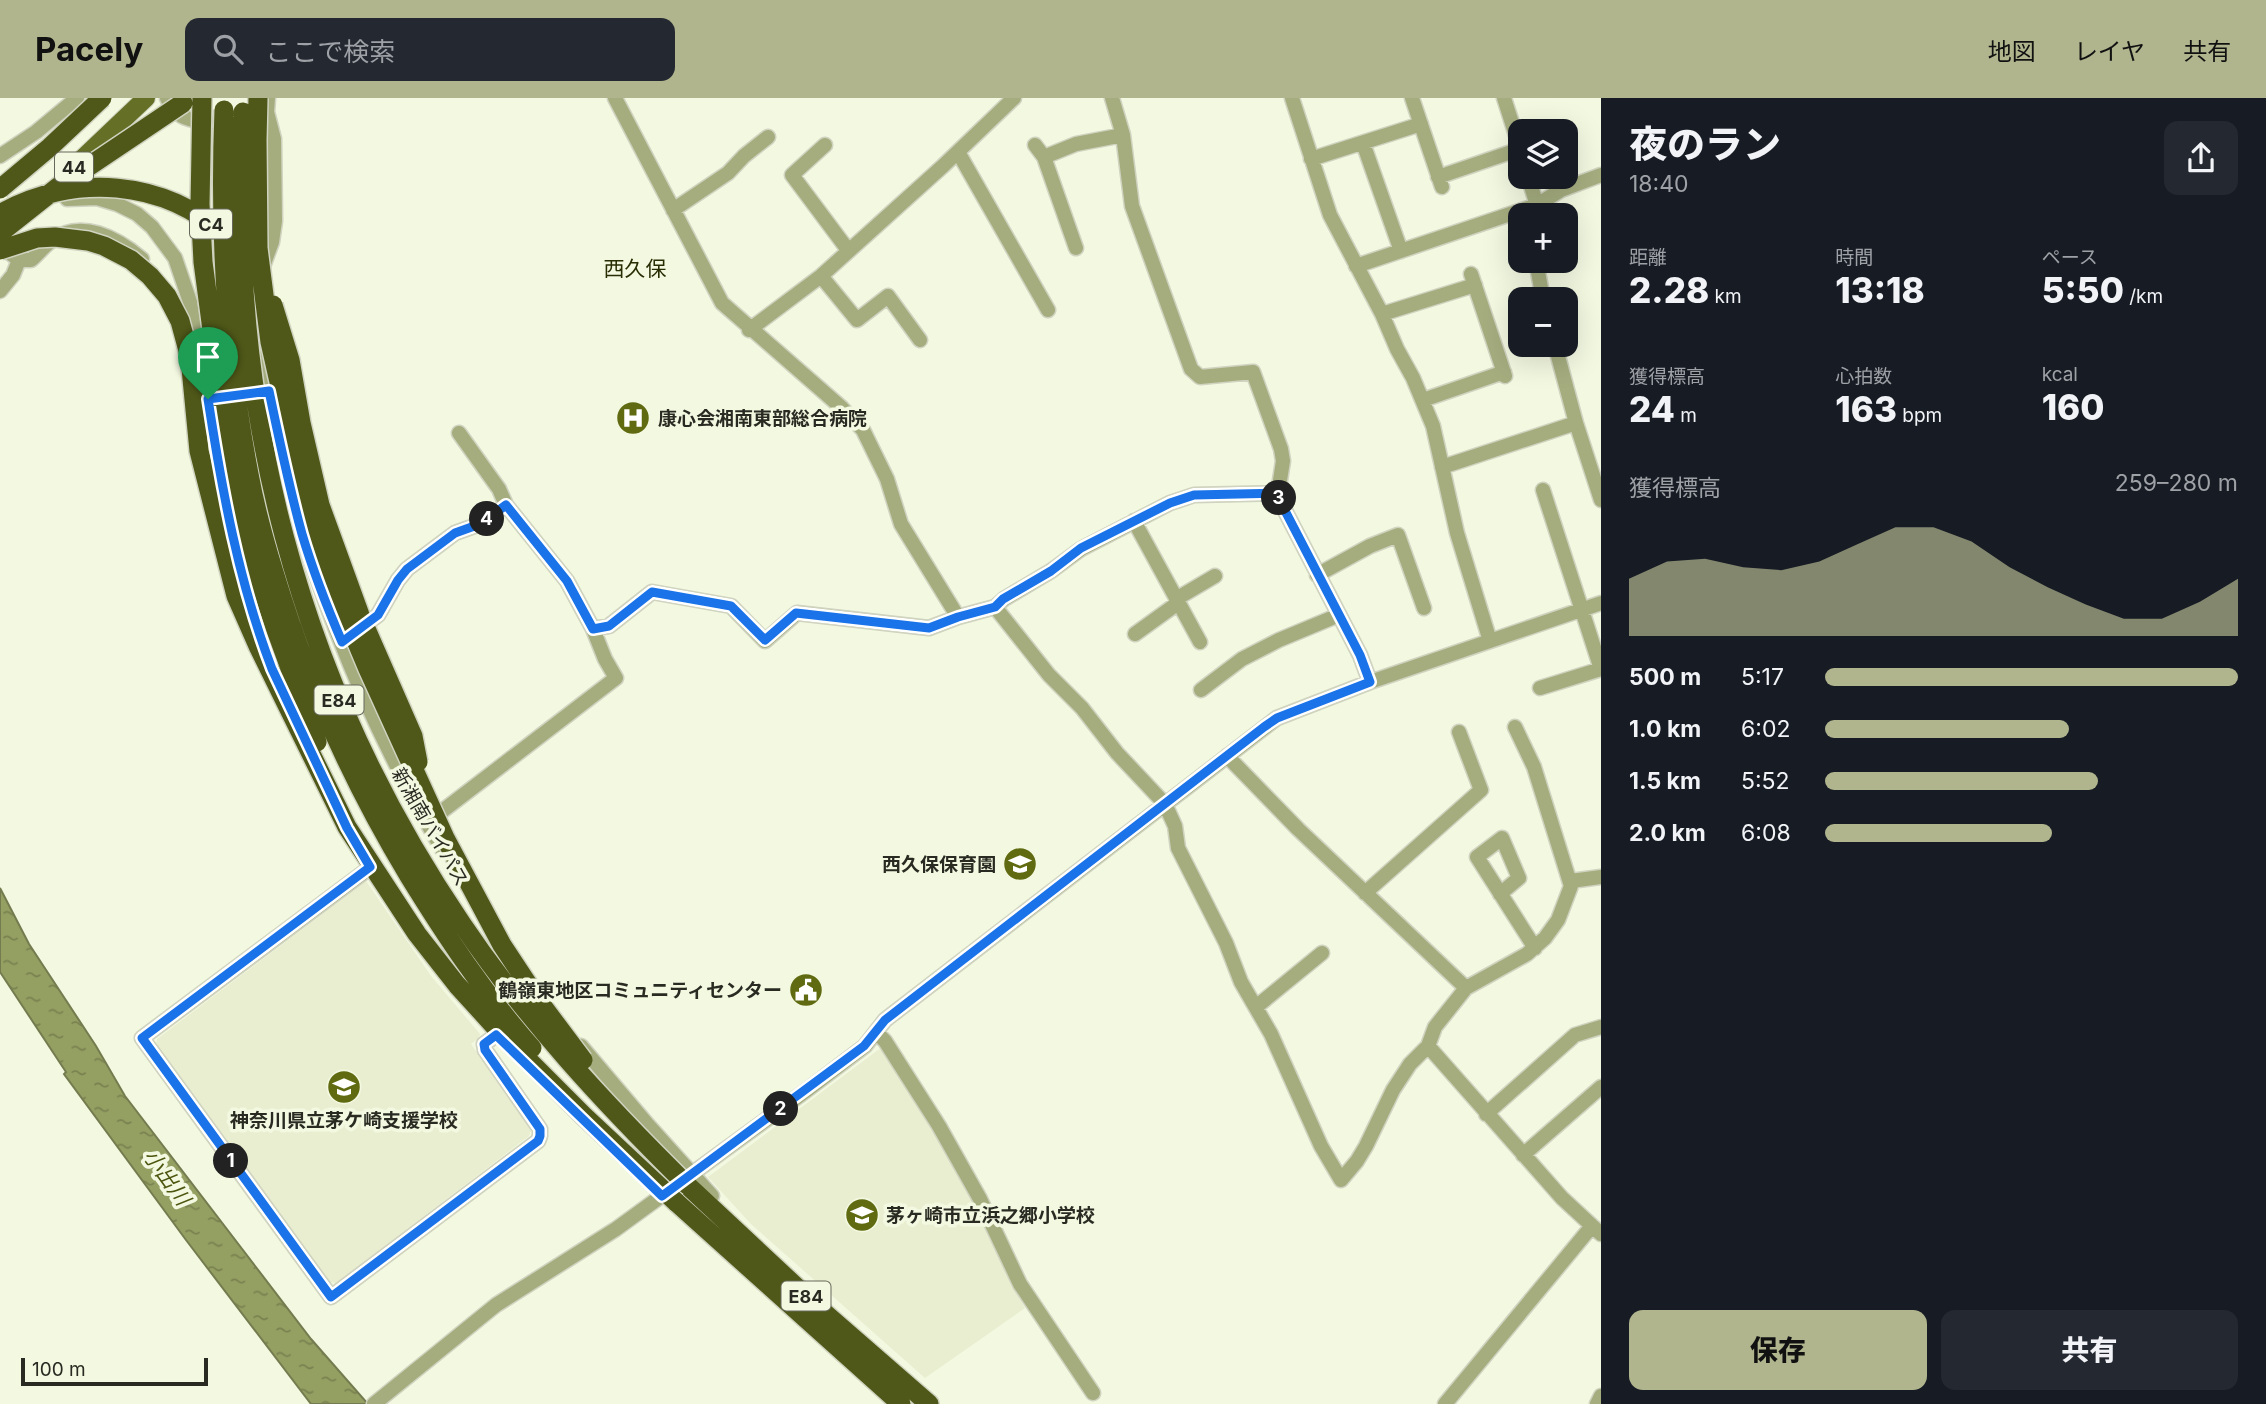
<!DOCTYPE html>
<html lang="ja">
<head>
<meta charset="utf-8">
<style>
	body { margin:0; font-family:Inter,"Noto Sans JP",sans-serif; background:#242831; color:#f1f3f6; height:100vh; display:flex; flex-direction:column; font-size:26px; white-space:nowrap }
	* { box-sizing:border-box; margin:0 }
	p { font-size:23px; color:#9ea1a6 }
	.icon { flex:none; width:38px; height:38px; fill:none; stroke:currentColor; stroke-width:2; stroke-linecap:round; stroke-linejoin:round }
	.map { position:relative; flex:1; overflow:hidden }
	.panel { display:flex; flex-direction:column; background:#171b24; width:665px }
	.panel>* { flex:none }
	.buttons { position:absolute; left:1508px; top:21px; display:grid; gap:14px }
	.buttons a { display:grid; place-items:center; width:70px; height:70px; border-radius:14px; background:#171b24; box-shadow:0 7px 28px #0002; font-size:35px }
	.scale { position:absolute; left:21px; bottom:18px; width:187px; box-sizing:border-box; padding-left:7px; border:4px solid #292b22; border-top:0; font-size:19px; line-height:24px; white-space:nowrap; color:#292b22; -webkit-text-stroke:5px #f3f8e1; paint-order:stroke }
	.pin { position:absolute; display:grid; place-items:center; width:60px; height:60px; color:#fff; margin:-72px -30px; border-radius:50% 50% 50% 0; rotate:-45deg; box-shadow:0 0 7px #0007 }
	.pin .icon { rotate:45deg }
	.km { position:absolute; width:35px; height:35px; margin:-18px; border-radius:50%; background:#222; color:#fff; font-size:19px; line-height:35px; text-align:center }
	.round { display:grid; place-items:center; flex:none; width:74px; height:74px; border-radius:14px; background:#242831 }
	.head { display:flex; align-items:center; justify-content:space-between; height:119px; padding:0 28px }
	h1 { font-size:38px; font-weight:800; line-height:52px }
	.figures { display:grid; grid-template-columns:repeat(3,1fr); gap:10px; height:119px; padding:7px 28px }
	.figures div { display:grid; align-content:center }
	.figures b { font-size:35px; font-weight:800 }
	.figures small { font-size:19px; font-weight:400 }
	.figures p { font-size:19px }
	.chart { height:196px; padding:14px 28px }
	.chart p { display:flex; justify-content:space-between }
	.chart svg { width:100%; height:126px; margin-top:7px; fill:#b0b58e; opacity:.7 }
	.action { display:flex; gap:14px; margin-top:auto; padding:14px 28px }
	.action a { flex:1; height:80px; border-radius:14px; background:#b0b58e; color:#111; font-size:28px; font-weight:800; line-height:80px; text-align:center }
	.action a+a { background:#242831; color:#f1f3f6 }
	ul { padding:0 28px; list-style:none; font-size:23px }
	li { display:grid; grid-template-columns:112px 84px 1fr; align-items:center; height:52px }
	li i { height:18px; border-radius:9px; background:#b0b58e }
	header { display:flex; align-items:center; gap:42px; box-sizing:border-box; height:98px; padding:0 35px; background:#b0b58e; color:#111 }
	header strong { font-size:33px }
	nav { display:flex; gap:38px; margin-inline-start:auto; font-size:24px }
	.search { width:490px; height:63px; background:#242831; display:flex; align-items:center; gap:18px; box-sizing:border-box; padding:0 24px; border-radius:14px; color:#9ea1a6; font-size:26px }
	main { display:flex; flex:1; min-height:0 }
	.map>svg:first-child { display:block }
</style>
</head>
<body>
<header>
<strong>Pacely</strong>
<div class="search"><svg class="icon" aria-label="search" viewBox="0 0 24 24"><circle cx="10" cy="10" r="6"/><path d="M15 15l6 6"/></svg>ここで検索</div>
<nav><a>地図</a><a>レイヤ</a><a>共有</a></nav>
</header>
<main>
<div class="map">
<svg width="1601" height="1306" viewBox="0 0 1601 1306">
	<defs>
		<pattern id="water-ripples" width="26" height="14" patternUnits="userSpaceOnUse" patternTransform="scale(1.75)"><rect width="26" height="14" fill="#949f62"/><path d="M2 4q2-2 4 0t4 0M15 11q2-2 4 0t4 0" fill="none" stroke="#798250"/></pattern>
	</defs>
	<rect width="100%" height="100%" fill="#f3f8e1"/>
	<path fill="#e8eecf" d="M 366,783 L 431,878 L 480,936 L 479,940 L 471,946 L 531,1032 L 529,1038 L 336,1185 L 330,1184 L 156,947 L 157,941 Z
		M 882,949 L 977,1108 L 1010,1184 L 1025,1210 L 925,1280 L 751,1126 L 708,1079 Z"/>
	<path fill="url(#water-ripples)" stroke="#747c4f" stroke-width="2" d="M 0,790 L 29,846 L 96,948 L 125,998 L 311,1241 L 368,1306 L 311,1306 L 186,1142 L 64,976 L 66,974 L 0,874 Z"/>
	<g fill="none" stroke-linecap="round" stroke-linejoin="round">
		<g stroke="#cfd3bf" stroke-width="17">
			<path id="minor" d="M 167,0 C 179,32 211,17 228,35
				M 615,0 L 722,205 L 842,310 L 863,332 L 887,381 L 901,426 L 958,519
				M 1112,0 L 1123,37 L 1132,108 L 1191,271 L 1200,279 L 1253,274 L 1281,351 L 1283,363 L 1278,395
				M 1292,0 L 1330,117 L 1382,216 L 1397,251 L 1413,280 L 1433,328 L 1457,435 L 1490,543
				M 1412,0 L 1442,89
				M 1504,0 L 1521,53
				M 1363,45 L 1401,153
				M 825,47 L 792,77 L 848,152
				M 1035,47 L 1044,59 L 1076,150
				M 958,54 L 1048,212
				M 0,58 L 36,34 L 77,0
				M 1044,59 L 1076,46 L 1123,37
				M 1311,61 L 1421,26
				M 1438,79 L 1520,51
				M 1528,79 L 1537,107 L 1537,115
				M 67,101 L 97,100 L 117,106 L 137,116 L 152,129 L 175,160 L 190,204 L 218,368 L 235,449 L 259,533
				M 673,112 L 728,75 L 744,58 L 768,39
				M 11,156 L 19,162 L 31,162 C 38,156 44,148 51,143 C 81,120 117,140 142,161
				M 1536,163 L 1543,201
				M 1356,168 L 1537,107 L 1561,92 L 1601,77
				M 262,171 L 272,144 L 275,123 L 274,41 L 267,14 L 268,0
				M 1471,176 L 1505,278
				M 821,178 L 857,222 L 888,198 L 920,242
				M 0,193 L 13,177 L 19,162
				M 1382,216 L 1475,187
				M 749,232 L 821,178 L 943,68 L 1014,0
				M 260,233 C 262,266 271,299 277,332 C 308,480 366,621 442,751
				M 1555,247 L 1576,325 L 1601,402
				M 1423,302 L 1504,274
				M 1442,369 L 1576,325
				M 1543,392 L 1601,571
				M 1134,423 L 1200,544
				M 1317,477 L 1370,448 L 1398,437 L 1424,510
				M 1176,501 L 1215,478
				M 995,509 L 1049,577 L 1082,610 L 1117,655 L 1165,706 L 1175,728 L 1178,750 L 1226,845 L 1241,884 L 1271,936 L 1321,1048 L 1341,1082 L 1357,1063 L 1366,1048 L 1393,992 L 1410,966 L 1428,948 L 1435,929 L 1466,890 L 1527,856 L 1545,840 L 1558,822 L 1571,788 L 1534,669 L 1515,629
				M 593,531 L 609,528 L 652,494 L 731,508 L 765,543 L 797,515 L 929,530 L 958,519 L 995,509 L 1004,501 L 1051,473 L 1081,451 L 1170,405 L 1194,397 L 1278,395 L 1281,405 L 1360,557 L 1370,584
				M 358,532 L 378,517 L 398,482 L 407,471 L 455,435 L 480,426 L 506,407
				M 1135,536 L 1178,505
				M 1540,590 L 1601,571
				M 1201,592 L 1242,561 L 1279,542 L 1339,517
				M 1227,658 L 1298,731 L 1466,890
				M 428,724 L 616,580 L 605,561 L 593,531 L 567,483 L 506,407 L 499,391 L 459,335
				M 371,769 L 142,940 L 331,1199 L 538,1043 L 540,1038 L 540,1031 L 485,952 L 484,946 L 496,937
				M 1571,783 L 1601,779
				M 1365,795 L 1481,692 L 1459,634
				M 1500,796 L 1519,780 L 1502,740 L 1477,759 L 1535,850
				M 1256,909 L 1322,855
				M 877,935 L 885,943 L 939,1028 L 980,1101 L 1020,1186 L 1093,1295
				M 581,948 L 648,1027 L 712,1098
				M 1428,948 L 1562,1100 L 1601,1136
				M 1486,1016 L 1575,937 L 1601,929
				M 1523,1057 L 1601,989
				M 374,1306 L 496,1207 L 616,1131 L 807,992 L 865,948 L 885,922 L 1277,620 L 1370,584 L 1601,505
				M 1445,1306 L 1592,1128
				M 1597,1306 L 1601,1298"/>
		</g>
		<g stroke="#cfd3bf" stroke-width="20">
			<path id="major" d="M 65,77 L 146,0"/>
		</g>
		<g stroke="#cfd3bf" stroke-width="22">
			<path id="highway" d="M 686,1086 L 821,1212 L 929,1306
				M 676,1104 L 901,1306"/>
		</g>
		<use href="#minor" stroke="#a5ad7f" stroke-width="14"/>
		<use href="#major" stroke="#656f25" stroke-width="18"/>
		<use href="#highway" stroke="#4f5818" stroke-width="19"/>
		<g stroke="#cfd3bf" stroke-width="22" stroke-linecap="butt">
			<path id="highway-bridge" d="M 202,0 L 200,106 L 203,164 L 232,383 L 245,439 L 276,532 L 317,644
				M 258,0 L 257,42 L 258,150 L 270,244 L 306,404 L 339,502 L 368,571 L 445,740 L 502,847 L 541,906 L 583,962
				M 224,12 C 219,135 226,256 249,376 C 255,409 264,442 274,474 C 306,581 351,682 409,778 C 446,838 485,897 532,950
				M 243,14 C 227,307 296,582 462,826 C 526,921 605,1006 686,1086
				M 0,91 L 50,49 L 102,0
				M 0,116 C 70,75 167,80 227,140
				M 0,135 L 58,89 L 183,5
				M 0,152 L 37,140 L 55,139 L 88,143 L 104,148 L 131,162 L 150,178 L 167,198 L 180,223 L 190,260 L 199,353 L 236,498 L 258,548 L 347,729 L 417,836 L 457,887 L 497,931 L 584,1018 L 676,1104
				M 273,207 L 290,262 L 301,325 L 320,407 L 360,517 L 413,638 L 418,664"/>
		</g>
		<use href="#highway-bridge" stroke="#4f5818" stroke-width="19"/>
	</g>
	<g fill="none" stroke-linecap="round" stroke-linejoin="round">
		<g stroke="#fff" stroke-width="14">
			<path id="route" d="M 269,293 C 279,341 289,389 302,436 C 313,473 327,509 342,544 L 378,517 L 398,482 L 407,471 L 455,435 L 480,426 L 506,407 L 567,483 L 593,531 L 609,528 L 652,494 L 731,508 L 765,542 L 796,515 L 929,530 L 958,519 L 995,509 L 1003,501 L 1051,473 L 1081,450 L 1170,405 L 1194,397 L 1278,395 L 1281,405 L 1360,557 L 1370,584 L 1277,620 L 1264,629 L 885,922 L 864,948 L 662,1098 L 496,937 L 484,946 L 485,952 L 540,1031 L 540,1038 L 538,1043 L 331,1199 L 142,940 L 370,769 L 347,730 L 272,571 C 239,485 222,393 208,301 Z"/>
		</g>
		<use href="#route" stroke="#1a73e8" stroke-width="9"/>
	</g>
	<defs>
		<g id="hospital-disc" transform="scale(1.75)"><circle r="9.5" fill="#606a10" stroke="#f3f8e1"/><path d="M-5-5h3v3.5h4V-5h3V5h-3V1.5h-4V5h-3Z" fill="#fff"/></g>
		<g id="school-disc" transform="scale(1.75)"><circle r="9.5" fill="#606a10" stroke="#f3f8e1"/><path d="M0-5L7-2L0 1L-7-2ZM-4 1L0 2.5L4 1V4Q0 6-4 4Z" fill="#fff"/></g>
		<g id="civic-disc" transform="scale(1.75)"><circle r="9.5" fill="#606a10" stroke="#f3f8e1"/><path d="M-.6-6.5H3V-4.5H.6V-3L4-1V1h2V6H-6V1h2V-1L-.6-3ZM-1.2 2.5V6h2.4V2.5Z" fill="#fff"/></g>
	</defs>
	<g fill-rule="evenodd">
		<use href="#hospital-disc" x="633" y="320"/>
		<use href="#school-disc" x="1020" y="766"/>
		<use href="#civic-disc" x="806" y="892"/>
		<use href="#school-disc" x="344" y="989"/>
		<use href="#school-disc" x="862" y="1117"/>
	</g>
	<g text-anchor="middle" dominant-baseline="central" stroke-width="7" stroke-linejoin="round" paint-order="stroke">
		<g fill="#f3f8e1" stroke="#66685b" stroke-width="2">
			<rect x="55" y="54.5" width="38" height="29" rx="5"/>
			<rect x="190" y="111.5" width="42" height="29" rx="5"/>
			<rect x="314.5" y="587.5" width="49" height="29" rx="5"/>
			<rect x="781.5" y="1183.5" width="49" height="29" rx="5"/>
		</g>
		<g font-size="18" font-weight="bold" fill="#292b22">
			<text x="74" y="69">44</text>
			<text x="211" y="126">C4</text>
			<text x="339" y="602">E84</text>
			<text x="806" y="1198">E84</text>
		</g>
		<g font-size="19" font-weight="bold" fill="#292b22" stroke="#f3f8e1" text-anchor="start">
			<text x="658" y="320">康心会湘南東部総合病院</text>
			<text x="996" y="766" text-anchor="end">西久保保育園</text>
			<text x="782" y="892" text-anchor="end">鶴嶺東地区コミュニティセンター</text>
			<text x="344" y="1022" text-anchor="middle">神奈川県立茅ケ崎支援学校</text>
			<text x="886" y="1117">茅ヶ崎市立浜之郷小学校</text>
		</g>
		<g font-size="19" fill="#292b22" stroke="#f3f8e1">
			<text transform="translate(430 729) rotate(60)">新湘南バイパス</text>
		</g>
		<g font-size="21" fill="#282d04" stroke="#f3f8e1">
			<text x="635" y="170">西久保</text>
		</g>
		<g font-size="21" font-style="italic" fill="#4d560f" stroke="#f3f8e1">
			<text transform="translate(167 1079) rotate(54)">小出川</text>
		</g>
	</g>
</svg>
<div class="buttons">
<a><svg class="icon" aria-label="layers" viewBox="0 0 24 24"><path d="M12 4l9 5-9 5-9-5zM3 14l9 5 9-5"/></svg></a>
<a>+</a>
<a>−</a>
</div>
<div class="scale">100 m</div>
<div class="pin" style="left:208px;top:301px;background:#1e9e55"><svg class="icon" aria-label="arrive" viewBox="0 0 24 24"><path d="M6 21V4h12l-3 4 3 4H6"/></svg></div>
<b class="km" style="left:231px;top:1063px">1</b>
<b class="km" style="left:781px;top:1011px">2</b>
<b class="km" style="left:1279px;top:400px">3</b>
<b class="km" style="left:487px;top:421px">4</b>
</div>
<section class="panel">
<div class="head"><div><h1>夜のラン</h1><p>18:40</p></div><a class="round"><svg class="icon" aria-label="share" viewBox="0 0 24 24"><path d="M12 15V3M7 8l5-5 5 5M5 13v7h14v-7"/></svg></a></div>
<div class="figures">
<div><p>距離</p><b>2.28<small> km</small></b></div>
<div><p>時間</p><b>13:18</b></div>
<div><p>ペース</p><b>5:50<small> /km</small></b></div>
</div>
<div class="figures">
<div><p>獲得標高</p><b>24<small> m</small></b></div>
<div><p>心拍数</p><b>163<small> bpm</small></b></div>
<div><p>kcal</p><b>160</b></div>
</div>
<div class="chart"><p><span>獲得標高</span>259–280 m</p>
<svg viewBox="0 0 160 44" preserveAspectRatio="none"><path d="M0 44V24L10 18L20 17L30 20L40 21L50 18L60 12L70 6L80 6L90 11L100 20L110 27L120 33L130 38L140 38L150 32L160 24V44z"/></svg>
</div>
<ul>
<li><b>500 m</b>5:17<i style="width:100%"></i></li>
<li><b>1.0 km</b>6:02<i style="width:59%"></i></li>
<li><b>1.5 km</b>5:52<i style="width:66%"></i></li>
<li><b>2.0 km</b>6:08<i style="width:55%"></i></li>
</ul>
<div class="action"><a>保存</a><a>共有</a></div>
</section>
</main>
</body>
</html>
